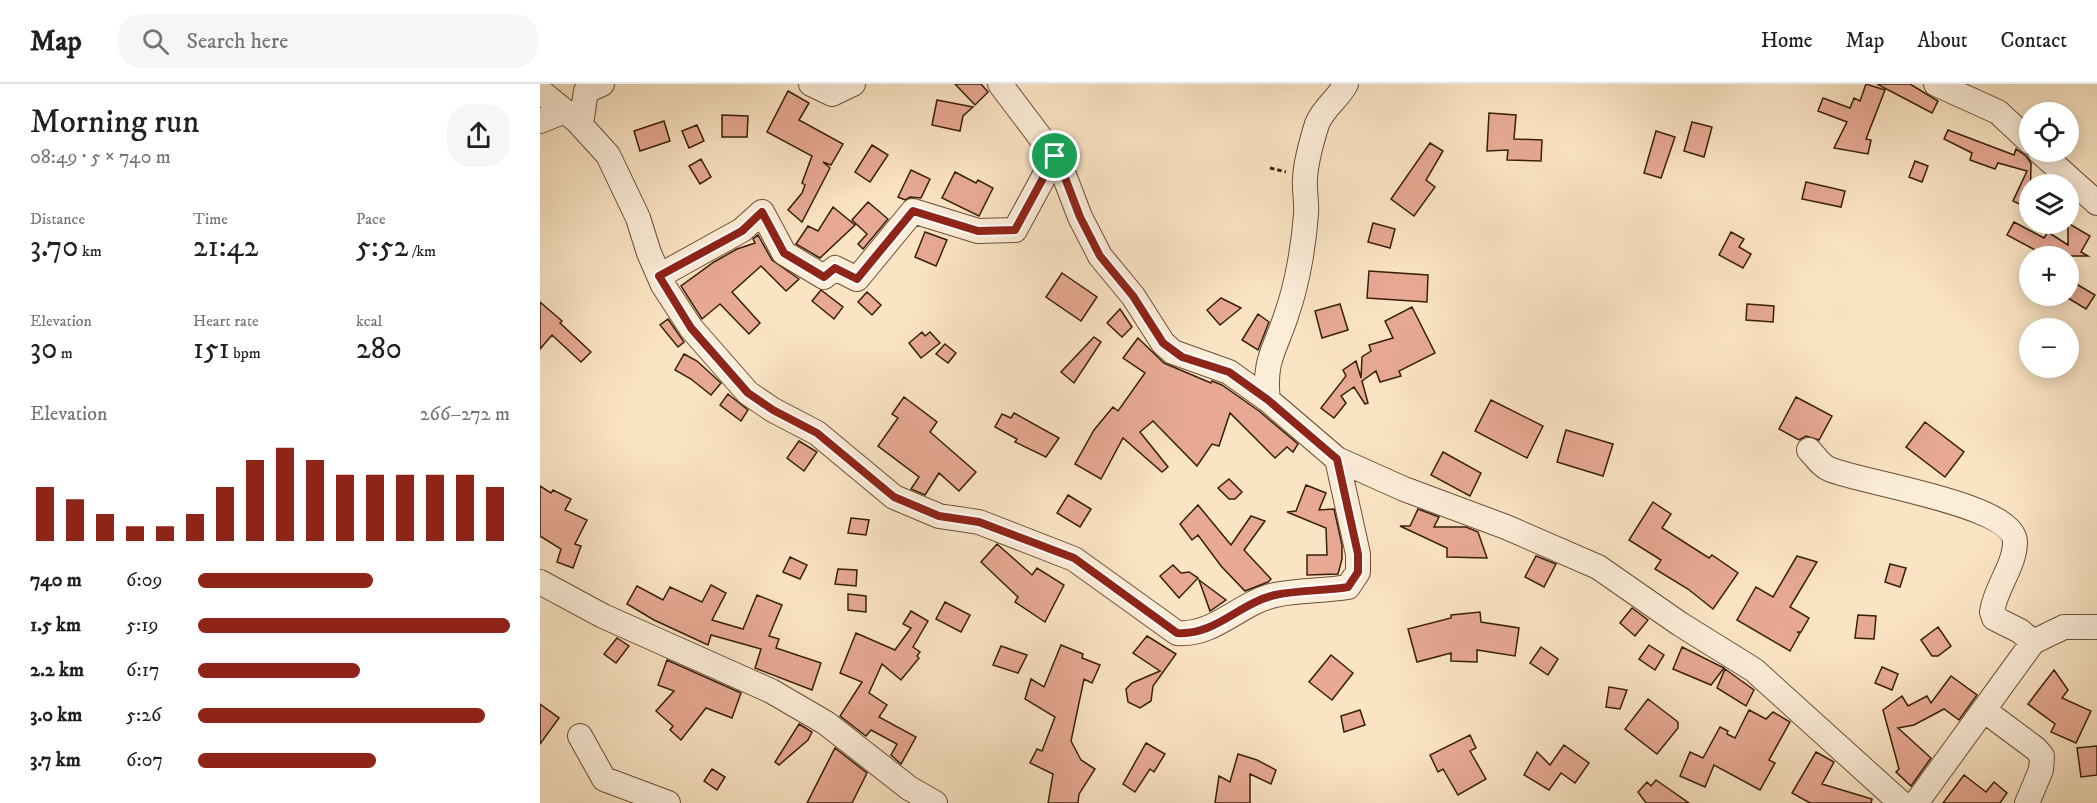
<!DOCTYPE html>
<html lang="en">
<head>
<meta charset="utf-8">
<style>
	body { margin:0; font-family:"IM FELL DW Pica",serif; background:#f6f6f6; color:#202124; height:100vh; display:flex; flex-direction:column; font-size:22px; white-space:nowrap }
	* { box-sizing:border-box; margin:0 }
	p { font-size:20px; color:#757577 }
	.icon { flex:none; width:33px; height:33px; fill:none; stroke:currentColor; stroke-width:2; stroke-linecap:round; stroke-linejoin:round }
	.map { position:relative; flex:1; overflow:hidden }
	.side { display:flex; flex-direction:column; background:#fff; width:540px }
	.side>* { flex:none }
	.tools { position:absolute; left:1479px; top:18px; display:grid; gap:12px }
	.tools a { display:grid; place-items:center; width:60px; height:60px; border-radius:50%; background:#fff; box-shadow:0 3px 15px #0003; font-size:30px }
	.pin { position:absolute; display:grid; place-items:center; width:51px; height:51px; color:#fff; margin:-26px; border:3px solid #fff; border-radius:50%; box-shadow:0 2px 6px #0007 }
	.round { display:grid; place-items:center; flex:none; width:63px; height:63px; border-radius:24px; background:#f6f6f6 }
	.headline { display:flex; align-items:center; justify-content:space-between; height:102px; padding:0 30px }
	h1 { font-size:33px; font-weight:600; line-height:45px }
	.stats { display:grid; grid-template-columns:repeat(3,1fr); gap:9px; height:102px; padding:6px 30px }
	.stats div { display:grid; align-content:center }
	.stats b { font-size:30px; font-weight:600 }
	.stats small { font-size:16px; font-weight:400 }
	.stats p { font-size:16px }
	.chart { height:168px; padding:12px 30px }
	.chart p { display:flex; justify-content:space-between }
	.chart svg { width:100%; height:108px; margin-top:6px; stroke:#8f2418; stroke-width:6 }
	ul { padding:0 30px; list-style:none; font-size:20px }
	li { display:grid; grid-template-columns:96px 72px 1fr; align-items:center; height:45px }
	li i { height:15px; border-radius:8px; background:#8f2418 }
	header { display:flex; align-items:center; gap:36px; box-sizing:border-box; height:84px; padding:0 30px; background:#fff; border-bottom:2px solid #e0e0e0 }
	header strong { font-size:28px }
	nav { display:flex; gap:33px; margin-inline-start:auto; font-size:21px }
	.search { width:420px; height:54px; background:#f6f6f6; display:flex; align-items:center; gap:15px; box-sizing:border-box; padding:0 21px; border-radius:24px; color:#757577; font-size:22px }
	main { display:flex; flex:1; min-height:0 }
	.map>svg:first-child { display:block }
</style>
</head>
<body>
<header>
<strong>Map</strong>
<div class="search"><svg class="icon" aria-label="search" viewBox="0 0 24 24"><circle cx="10" cy="10" r="6"/><path d="M15 15l6 6"/></svg>Search here</div>
<nav><a>Home</a><a>Map</a><a>About</a><a>Contact</a></nav>
</header>
<main>
<section class="side">
<div class="headline"><div><h1>Morning run</h1><p>08:49 · 5 × 740 m</p></div><a class="round"><svg class="icon" aria-label="share" viewBox="0 0 24 24"><path d="M12 15V3M7 8l5-5 5 5M5 13v7h14v-7"/></svg></a></div>
<div class="stats">
<div><p>Distance</p><b>3.70<small> km</small></b></div>
<div><p>Time</p><b>21:42</b></div>
<div><p>Pace</p><b>5:52<small> /km</small></b></div>
</div>
<div class="stats">
<div><p>Elevation</p><b>30<small> m</small></b></div>
<div><p>Heart rate</p><b>151<small> bpm</small></b></div>
<div><p>kcal</p><b>280</b></div>
</div>
<div class="chart"><p><span>Elevation</span>266–272 m</p>
<svg viewBox="0 0 160 44" preserveAspectRatio="none"><path d="M5 44V22M15 44V27M25 44V33M35 44V38M45 44V38M55 44V33M65 44V22M75 44V11M85 44V6M95 44V11M105 44V17M115 44V17M125 44V17M135 44V17M145 44V17M155 44V22"/></svg>
</div>
<ul>
<li><b>740 m</b>6:09<i style="width:56%"></i></li>
<li><b>1.5 km</b>5:19<i style="width:100%"></i></li>
<li><b>2.2 km</b>6:17<i style="width:52%"></i></li>
<li><b>3.0 km</b>5:26<i style="width:92%"></i></li>
<li><b>3.7 km</b>6:07<i style="width:57%"></i></li>
</ul>
</section>
<div class="map">
<svg width="1557" height="719" viewBox="0 0 1557 719">
	<rect width="100%" height="100%" fill="#fbe4c4"/>
	<filter id="stains"><feTurbulence type="fractalNoise" baseFrequency=".00333" numOctaves="4"/><feColorMatrix values="0 0 0 0 .2 0 0 0 0 .09 0 0 0 0 .02 0 0 0 .5 -.17"/></filter>
	<radialGradient id="worn" r=".72"><stop offset=".6" stop-color="#630" stop-opacity="0"/><stop offset="1" stop-color="#630" stop-opacity=".3"/></radialGradient>
	<path fill="#e7a993" stroke="#381f0b" stroke-width="1.5" d="M 415,0 L 441,0 L 448,8 L 435,21 Z
		M 1326,0 L 1345,6 L 1326,55 L 1331,56 L 1328,70 L 1294,64 L 1307,38 L 1278,27 L 1283,14 L 1310,24 L 1314,14 L 1320,17 Z
		M 1337,0 L 1370,0 L 1398,17 L 1392,29 Z
		M 248,7 L 269,19 L 259,36 L 303,60 L 291,81 L 283,78 L 290,84 L 262,138 L 248,126 L 262,109 L 265,101 L 262,99 L 272,72 L 227,48 Z
		M 397,16 L 433,23 L 423,32 L 420,47 L 392,41 Z
		M 949,29 L 976,31 L 974,55 L 1002,56 L 1001,77 L 967,76 L 968,66 L 947,67 Z
		M 182,31 L 208,32 L 207,53 L 182,53 Z
		M 124,37 L 130,57 L 100,67 L 94,47 Z
		M 1152,38 L 1172,43 L 1164,73 L 1144,67 Z
		M 157,41 L 164,57 L 149,64 L 142,47 Z
		M 1408,46 L 1474,71 L 1476,65 L 1486,72 L 1491,79 L 1490,125 L 1473,117 L 1487,87 L 1458,79 L 1455,85 L 1430,76 L 1432,69 L 1404,55 Z
		M 1116,47 L 1135,53 L 1121,94 L 1104,89 Z
		M 890,59 L 903,67 L 886,96 L 895,103 L 874,132 L 851,115 Z
		M 332,61 L 348,71 L 330,98 L 315,88 Z
		M 161,75 L 171,93 L 160,100 L 149,82 Z
		M 1375,77 L 1388,82 L 1382,98 L 1369,93 Z
		M 371,86 L 390,95 L 381,114 L 370,113 L 365,116 L 358,113 Z
		M 415,88 L 436,99 L 438,96 L 453,104 L 439,132 L 402,114 Z
		M 1266,98 L 1305,107 L 1301,123 L 1262,115 Z
		M 328,118 L 348,135 L 323,165 L 318,160 L 327,150 L 312,136 Z
		M 293,123 L 315,141 L 280,174 L 256,160 L 268,142 L 278,147 Z
		M 1474,138 L 1504,154 L 1508,148 L 1528,161 L 1528,139 L 1550,152 L 1541,168 L 1548,172 L 1493,172 L 1497,167 L 1467,151 Z
		M 833,139 L 855,145 L 850,164 L 828,158 Z
		M 385,148 L 407,156 L 396,182 L 375,173 Z
		M 1191,148 L 1204,155 L 1199,163 L 1211,170 L 1203,184 L 1179,171 Z
		M 218,151 L 232,176 L 259,195 L 246,207 L 221,182 L 192,208 L 220,239 L 209,250 L 180,220 L 162,235 L 141,202 L 174,178 L 197,165 L 215,159 L 213,155 Z
		M 829,187 L 888,191 L 887,218 L 827,214 Z
		M 522,189 L 557,213 L 541,237 L 506,213 Z
		M 1528,195 L 1555,211 L 1546,225 L 1528,214 Z
		M 281,206 L 303,223 L 294,235 L 272,217 Z
		M 327,208 L 341,221 L 332,231 L 318,218 Z
		M 681,214 L 701,224 L 680,241 L 667,226 Z
		M 0,218 L 22,237 L 20,239 L 51,268 L 41,278 L 12,251 L 0,265 Z
		M 800,220 L 808,246 L 782,254 L 775,227 Z
		M 1207,220 L 1234,222 L 1233,238 L 1206,236 Z
		M 872,223 L 895,269 L 859,287 L 861,292 L 840,298 L 836,287 L 822,297 L 828,319 L 825,320 L 814,303 L 801,312 L 806,319 L 794,334 L 781,324 L 806,292 L 803,286 L 816,277 L 821,294 L 822,273 L 831,267 L 829,261 L 853,254 L 845,237 Z
		M 580,225 L 592,243 L 582,253 L 567,239 Z
		M 718,230 L 729,238 L 718,266 L 702,256 Z
		M 128,235 L 144,258 L 138,263 L 120,241 Z
		M 382,248 L 385,252 L 390,248 L 400,259 L 381,274 L 369,259 Z
		M 554,253 L 561,258 L 534,299 L 521,288 Z
		M 598,254 L 624,279 L 671,299 L 672,297 L 682,301 L 719,327 L 758,360 L 753,368 L 747,363 L 735,374 L 690,329 L 679,362 L 672,360 L 657,382 L 613,337 L 600,348 L 628,383 L 622,388 L 583,354 L 561,395 L 535,380 L 554,346 L 573,323 L 578,327 L 605,289 L 583,274 Z
		M 405,260 L 416,269 L 408,279 L 396,270 Z
		M 144,270 L 157,277 L 181,299 L 171,311 L 151,295 L 135,286 Z
		M 188,310 L 208,326 L 201,337 L 180,321 Z
		M 364,313 L 397,338 L 390,348 L 436,388 L 419,407 L 399,389 L 385,411 L 371,405 L 379,393 L 338,362 L 358,334 L 352,330 Z
		M 1256,313 L 1292,332 L 1279,356 L 1266,352 L 1259,356 L 1239,345 Z
		M 951,316 L 1003,342 L 987,374 L 935,347 Z
		M 474,329 L 519,354 L 506,373 L 475,358 L 477,355 L 455,343 L 462,330 L 471,334 Z
		M 1385,338 L 1424,368 L 1405,393 L 1366,363 Z
		M 1026,346 L 1073,360 L 1063,392 L 1017,378 Z
		M 259,357 L 277,368 L 264,387 L 247,374 Z
		M 903,368 L 941,389 L 930,412 L 891,391 Z
		M 689,395 L 702,408 L 695,415 L 689,415 L 678,404 Z
		M 766,401 L 786,409 L 779,426 L 794,425 L 802,461 L 802,475 L 798,490 L 767,491 L 767,471 L 787,471 L 786,444 L 747,428 L 756,427 Z
		M 0,402 L 11,409 L 13,406 L 31,415 L 25,426 L 47,436 L 35,460 L 41,462 L 33,484 L 17,478 L 21,465 L 0,452 Z
		M 528,411 L 551,425 L 540,443 L 517,429 Z
		M 1113,418 L 1131,430 L 1122,444 L 1169,474 L 1172,471 L 1198,489 L 1173,525 L 1148,505 L 1115,485 L 1121,476 L 1089,456 Z
		M 658,421 L 691,461 L 711,432 L 725,437 L 704,466 L 731,495 L 728,498 L 705,507 L 681,482 L 658,451 L 652,456 L 640,440 Z
		M 878,425 L 899,433 L 894,443 L 926,443 L 938,448 L 947,474 L 907,473 L 907,464 L 860,442 L 870,442 Z
		M 311,434 L 329,436 L 326,451 L 308,449 Z
		M 457,460 L 492,491 L 497,484 L 524,501 L 505,538 L 475,518 L 478,513 L 441,478 Z
		M 996,472 L 1016,480 L 1004,503 L 985,493 Z
		M 1257,472 L 1277,478 L 1250,523 L 1269,534 L 1261,548 L 1257,548 L 1260,549 L 1250,567 L 1197,536 L 1216,503 L 1233,513 Z
		M 250,473 L 267,481 L 260,495 L 243,488 Z
		M 1350,480 L 1366,484 L 1360,503 L 1345,498 Z
		M 633,481 L 641,489 L 649,488 L 658,494 L 639,514 L 620,492 Z
		M 298,485 L 317,486 L 316,502 L 295,500 Z
		M 659,496 L 686,516 L 670,527 Z
		M 171,501 L 186,509 L 172,536 L 203,545 L 217,511 L 242,521 L 229,552 L 239,555 L 236,564 L 281,579 L 272,606 L 215,584 L 221,565 L 171,551 L 168,561 L 114,536 L 87,520 L 97,502 L 123,516 L 130,503 L 162,518 Z
		M 308,510 L 326,512 L 326,528 L 308,526 Z
		M 405,518 L 430,531 L 421,548 L 396,535 Z
		M 1092,524 L 1108,536 L 1095,552 L 1080,539 Z
		M 371,527 L 388,537 L 373,563 L 380,568 L 377,572 L 379,574 L 361,596 L 342,580 L 329,609 L 347,621 L 339,633 L 376,653 L 361,680 L 351,671 L 357,660 L 331,646 L 326,652 L 300,632 L 322,598 L 300,589 L 316,549 L 355,566 L 371,544 L 363,540 Z
		M 940,528 L 941,538 L 979,544 L 975,572 L 937,566 L 937,578 L 911,577 L 911,569 L 877,578 L 868,545 L 911,534 L 911,531 Z
		M 1318,531 L 1336,532 L 1334,555 L 1315,554 Z
		M 1398,543 L 1411,562 L 1398,572 L 1392,572 L 1381,556 Z
		M 607,552 L 636,570 L 613,602 L 611,617 L 600,624 L 588,618 L 586,605 L 592,599 L 620,587 L 593,569 Z
		M 77,554 L 89,562 L 76,579 L 64,570 Z
		M 521,561 L 543,570 L 542,574 L 560,581 L 552,599 L 544,595 L 531,657 L 541,676 L 555,685 L 539,710 L 538,719 L 508,719 L 513,690 L 490,679 L 497,665 L 502,667 L 515,633 L 485,615 L 491,595 L 504,603 Z
		M 1109,561 L 1124,571 L 1115,586 L 1099,575 Z
		M 461,562 L 487,571 L 478,589 L 453,581 Z
		M 1001,563 L 1018,575 L 1008,591 L 990,579 Z
		M 1142,563 L 1184,584 L 1171,601 L 1133,585 Z
		M 791,571 L 813,589 L 792,616 L 769,598 Z
		M 127,576 L 201,609 L 192,634 L 166,624 L 141,656 L 130,646 L 133,642 L 116,627 L 134,607 L 118,601 Z
		M 1342,583 L 1358,590 L 1352,606 L 1335,599 Z
		M 1185,585 L 1214,606 L 1206,622 L 1177,604 Z
		M 1514,586 L 1528,606 L 1522,614 L 1551,627 L 1536,659 L 1511,648 L 1515,640 L 1488,620 Z
		M 1411,592 L 1437,611 L 1419,636 L 1404,625 L 1374,641 L 1358,644 L 1391,674 L 1371,702 L 1356,688 L 1359,685 L 1343,626 L 1362,612 L 1368,622 L 1387,612 L 1391,619 Z
		M 1069,603 L 1087,606 L 1080,625 L 1066,623 Z
		M 1108,615 L 1138,638 L 1138,644 L 1117,670 L 1085,645 Z
		M 0,620 L 19,634 L 0,660 Z
		M 820,626 L 825,641 L 804,648 L 801,632 Z
		M 1209,626 L 1226,635 L 1233,628 L 1250,638 L 1229,676 L 1235,679 L 1220,706 L 1174,681 L 1165,703 L 1140,692 L 1150,668 L 1163,674 L 1180,643 L 1188,647 L 1187,650 L 1195,654 Z
		M 259,640 L 272,648 L 268,656 L 239,681 L 235,678 Z
		M 930,651 L 936,664 L 930,667 L 946,695 L 918,711 L 903,685 L 898,688 L 890,671 Z
		M 606,659 L 625,670 L 614,688 L 610,685 L 595,708 L 583,700 Z
		M 1024,661 L 1049,679 L 1035,699 L 1021,689 L 1009,706 L 984,691 L 997,668 L 1010,681 Z
		M 1557,662 L 1557,691 L 1541,693 L 1537,664 Z
		M 295,664 L 327,689 L 312,719 L 267,719 Z
		M 1276,668 L 1294,678 L 1282,700 L 1332,715 L 1331,719 L 1270,719 L 1252,709 Z
		M 698,670 L 717,676 L 736,686 L 731,700 L 710,690 L 710,719 L 675,719 L 679,692 L 690,698 Z
		M 172,685 L 185,693 L 177,706 L 164,697 Z
		M 1424,691 L 1446,708 L 1454,698 L 1467,709 L 1460,719 L 1403,719 Z
		M 1116,696 L 1149,719 L 1106,719 L 1098,708 L 1107,698 L 1111,702 Z"/>
	<g fill="none" stroke-linecap="round" stroke-linejoin="round">
		<g stroke="#695039" stroke-width="26">
			<path id="minor" d="M 271,0 L 292,10 L 313,0
				M 460,0 L 519,78 L 540,133 L 560,172 L 593,212 L 623,259 L 633,268 L 689,288 L 728,316 L 797,375 L 864,405 L 966,443 L 1058,483 L 1140,540 L 1214,586 L 1361,719
				M 1396,0 L 1458,28 L 1490,58
				M 0,7 L 37,37 L 68,71 L 98,134 L 109,169 L 123,201 L 151,244 L 208,309 L 233,326 L 277,349 L 354,413 L 399,432 L 439,438 L 534,475 L 637,549 C 675,552 699,519 735,511 C 758,506 784,507 808,503 L 818,488 L 818,470 L 797,375
				M 0,37 L 25,27
				M 41,40 L 46,7 L 62,0
				M 1500,68 L 1557,119
				M 119,192 L 202,146 L 222,128 L 244,169 L 284,193 L 295,184 L 317,195 L 373,127 L 438,147 L 475,146 L 515,72
				M 728,316 C 723,275 736,265 747,229 C 757,201 764,160 766,130 C 767,118 764,106 765,94 C 766,77 772,56 777,40 C 783,24 798,15 806,0
				M 1269,366 C 1275,372 1281,382 1289,385 C 1321,399 1474,420 1475,458 C 1475,482 1455,504 1452,528 L 1454,534 L 1480,547 L 1493,558
				M 0,498 L 63,532 L 231,607 L 286,639 L 369,704 L 395,719
				M 1445,627 L 1496,665 L 1502,672 L 1501,686 L 1487,719
				M 40,652 L 64,695 L 128,719
				M 1376,719 L 1493,558 L 1524,543 L 1557,543"/>
		</g>
		<path stroke="#381f0b" stroke-width="3" stroke-dasharray="4.5 3" stroke-linecap="butt" d="M 730,84 L 746,88"/>
		<use href="#minor" stroke="#fcedd9" stroke-width="24"/>
	</g>
	<g fill="none" stroke-linecap="round" stroke-linejoin="round">
		<g stroke="#fff" stroke-width="12">
			<path id="route" d="M 515,72 L 519,78 L 540,133 L 560,172 L 593,212 L 623,259 L 642,273 L 689,288 L 728,316 L 797,375 L 818,470 L 818,488 L 808,503 C 784,507 758,506 735,511 C 699,519 675,552 637,549 L 534,474 L 439,438 L 399,432 L 354,413 L 277,349 L 233,326 L 208,309 L 151,244 L 119,192 L 202,147 L 222,128 L 244,169 L 284,193 L 295,184 L 317,195 L 373,127 L 438,147 L 475,146 Z"/>
		</g>
		<use href="#route" stroke="#8f2418" stroke-width="8"/>
	</g>
	<rect width="100%" height="100%" filter="url(#stains)"/>
	<rect width="100%" height="100%" fill="url(#worn)"/>
</svg>
<div class="tools">
<a><svg class="icon" aria-label="locate" viewBox="0 0 24 24"><circle cx="12" cy="12" r="6"/><path d="M12 2v4M12 18v4M2 12h4M18 12h4"/></svg></a>
<a><svg class="icon" aria-label="layers" viewBox="0 0 24 24"><path d="M12 4l9 5-9 5-9-5zM3 14l9 5 9-5"/></svg></a>
<a>+</a>
<a>−</a>
</div>
<div class="pin" style="left:515px;top:72px;background:#1e9e55"><svg class="icon" aria-label="arrive" viewBox="0 0 24 24"><path d="M6 21V4h12l-3 4 3 4H6"/></svg></div>
</div>
</main>
</body>
</html>
